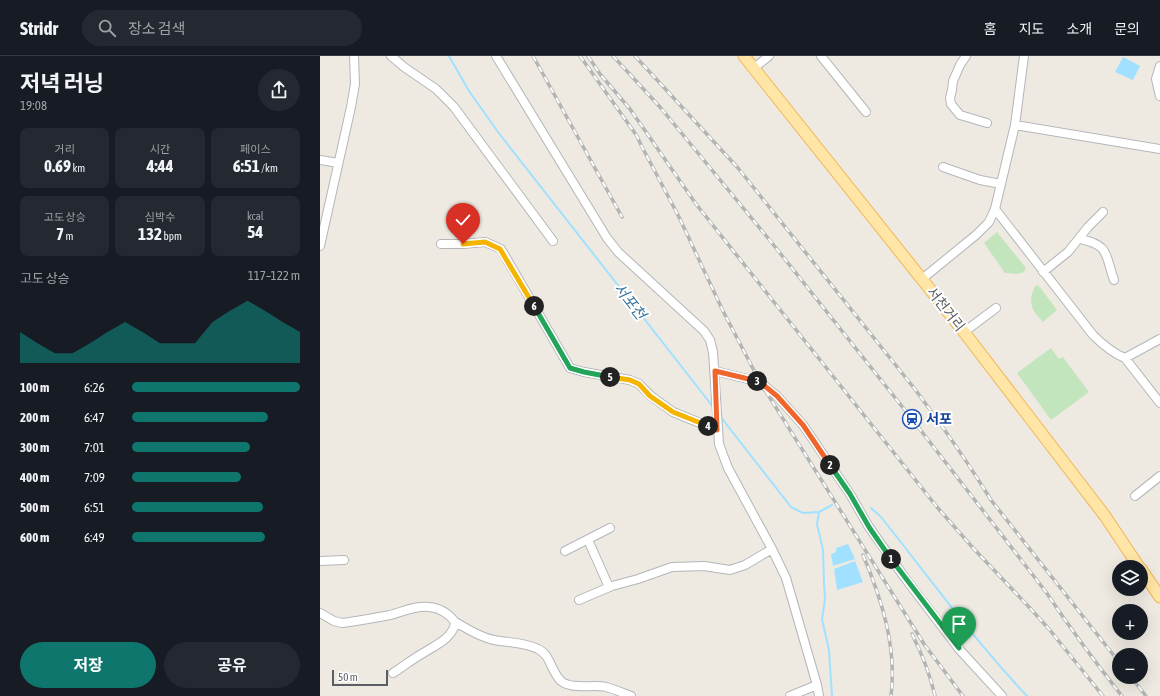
<!DOCTYPE html>
<html lang="ko">
<head>
<meta charset="utf-8">
<style>
	body { margin:0; font-family:"Asap Condensed","Noto Sans KR",sans-serif; background:#242831; color:#f1f3f6; height:100vh; display:flex; flex-direction:column; font-size:15px; white-space:nowrap }
	* { box-sizing:border-box; margin:0 }
	p { font-size:13px; color:#9ea1a6 }
	.icon { flex:none; width:22px; height:22px; fill:none; stroke:currentColor; stroke-width:2; stroke-linecap:round; stroke-linejoin:round }
	.map { position:relative; flex:1; overflow:hidden }
	.details { display:flex; flex-direction:column; background:#171b24; width:320px }
	.details>* { flex:none }
	.fabs { position:absolute; left:792px; top:504px; display:grid; gap:8px }
	.fabs a { display:grid; place-items:center; width:36px; height:36px; border-radius:50%; background:#171b24; box-shadow:0 4px 16px #0002; font-size:20px }
	.scale { position:absolute; left:12px; bottom:10px; width:56px; box-sizing:border-box; padding-left:4px; border:2px solid #5b5f63; border-top:0; font-size:11px; line-height:14px; white-space:nowrap; color:#5b5f63; -webkit-text-stroke:3px #fff; paint-order:stroke }
	.pin { position:absolute; display:grid; place-items:center; width:34px; height:34px; color:#fff; margin:-41px -17px; border-radius:50% 50% 50% 0; rotate:-45deg; box-shadow:0 0 4px #0007 }
	.pin .icon { rotate:45deg }
	.km { position:absolute; width:20px; height:20px; margin:-10px; border-radius:50%; background:#222; color:#fff; font-size:11px; line-height:20px; text-align:center }
	.round { display:grid; place-items:center; flex:none; width:42px; height:42px; border-radius:21px; background:#242831 }
	.overview { display:flex; align-items:center; justify-content:space-between; height:68px; padding:0 20px }
	h1 { font-size:22px; font-weight:700; line-height:30px }
	.metrics { display:grid; grid-template-columns:repeat(3,1fr); gap:6px; height:68px; padding:4px 20px }
	.metrics div { display:grid; align-content:center; border-radius:8px; background:#242831; text-align:center }
	.metrics b { font-size:17px; font-weight:700 }
	.metrics small { font-size:11px; font-weight:400 }
	.metrics p { font-size:11px }
	.chart { height:112px; padding:8px 20px }
	.chart p { display:flex; justify-content:space-between }
	.chart svg { width:100%; height:72px; margin-top:4px; fill:#0f766e; opacity:.7 }
	.action { display:flex; gap:8px; margin-top:auto; padding:8px 20px }
	.action a { flex:1; height:46px; border-radius:24px; background:#0f766e; color:#fff; font-size:16px; font-weight:700; line-height:46px; text-align:center }
	.action a+a { background:#242831; color:#f1f3f6 }
	ul { padding:0 20px; list-style:none; font-size:13px }
	li { display:grid; grid-template-columns:64px 48px 1fr; align-items:center; height:30px }
	li i { height:10px; border-radius:5px; background:#0f766e }
	header { display:flex; align-items:center; gap:24px; box-sizing:border-box; height:56px; padding:0 20px; background:#171b24; border-bottom:1px solid #363941 }
	header strong { font-size:19px }
	nav { display:flex; gap:22px; margin-inline-start:auto; font-size:14px }
	.search { width:280px; height:36px; background:#242831; display:flex; align-items:center; gap:10px; box-sizing:border-box; padding:0 14px; border-radius:22px; color:#9ea1a6; font-size:15px }
	main { display:flex; flex:1; min-height:0 }
	.map>svg:first-child { display:block }
</style>
</head>
<body>
<header>
<strong>Stridr</strong>
<div class="search"><svg class="icon" aria-label="search" viewBox="0 0 24 24"><circle cx="10" cy="10" r="6"/><path d="M15 15l6 6"/></svg>장소 검색</div>
<nav><a>홈</a><a>지도</a><a>소개</a><a>문의</a></nav>
</header>
<main>
<section class="details">
<div class="overview"><div><h1>저녁 러닝</h1><p>19:08</p></div><a class="round"><svg class="icon" aria-label="share" viewBox="0 0 24 24"><path d="M12 15V3M7 8l5-5 5 5M5 13v7h14v-7"/></svg></a></div>
<div class="metrics">
<div><p>거리</p><b>0.69<small> km</small></b></div>
<div><p>시간</p><b>4:44</b></div>
<div><p>페이스</p><b>6:51<small> /km</small></b></div>
</div>
<div class="metrics">
<div><p>고도 상승</p><b>7<small> m</small></b></div>
<div><p>심박수</p><b>132<small> bpm</small></b></div>
<div><p>kcal</p><b>54</b></div>
</div>
<div class="chart"><p><span>고도 상승</span>117–122 m</p>
<svg viewBox="0 0 160 44" preserveAspectRatio="none"><path d="M0 44V25L10 32L20 38L30 38L40 32L50 25L60 19L70 25L80 32L90 32L100 32L110 19L120 12L130 6L140 12L150 19L160 25V44z"/></svg>
</div>
<ul>
<li><b>100 m</b>6:26<i style="width:100%"></i></li>
<li><b>200 m</b>6:47<i style="width:81%"></i></li>
<li><b>300 m</b>7:01<i style="width:70%"></i></li>
<li><b>400 m</b>7:09<i style="width:65%"></i></li>
<li><b>500 m</b>6:51<i style="width:78%"></i></li>
<li><b>600 m</b>6:49<i style="width:79%"></i></li>
</ul>
<div class="action"><a>저장</a><a>공유</a></div>
</section>
<div class="map">
<svg width="840" height="640" viewBox="0 0 840 640">
	<rect width="100%" height="100%" fill="#eeeae2"/>
	<path fill="#c3e5be" d="M 677,176 L 706,212 L 704,216 L 697,218 L 685,217 L 664,187 Z
		M 716,229 L 719,230 L 737,254 L 723,266 C 720,262 716,259 714,255 C 709,247 711,236 716,229 Z
		M 731,292 L 739,303 L 743,301 L 769,336 L 731,364 L 697,317 Z"/>
	<path fill="#a1e1ff" d="M 803,1 L 820,10 L 813,24 L 795,16 Z
		M 528,488 L 535,503 L 513,510 L 511,498 L 516,496 L 516,492 Z
		M 535,505 L 543,526 L 517,534 L 514,513 Z"/>
	<g fill="none" stroke-linecap="round" stroke-linejoin="round">
		<path stroke="#a1e1ff" stroke-width="2" d="M 129,0 L 149,35 L 178,76 L 394,352
			M 400,360 L 471,451 L 483,457 L 499,456 L 512,449
			M 551,452 L 561,461 C 609,521 654,584 707,640
			M 499,456 L 497,468 L 503,494 L 504,527 L 505,543 L 502,563 L 509,594 L 512,640"/>
		<g stroke="#b3b6ba" stroke-width="10">
			<path id="minor" d="M 71,0 L 84,11 L 116,33 L 134,51 L 233,185
				M 176,0 L 287,182 L 298,196 L 384,275 L 390,284 L 393,296 L 399,388 L 408,412 L 452,493 L 466,522 L 497,629 L 499,640
				M 501,0 L 546,56
				M 646,0 L 640,9 L 633,25 L 632,34 L 630,42 L 631,48 L 640,59 L 667,67
				M 840,10 L 836,23 L 840,40
				M 434,12 L 449,0
				M 695,69 L 840,93
				M 0,104 L 18,107
				M 623,111 L 660,124 L 681,128
				M 675,153 L 773,279 C 783,289 792,297 805,302 L 840,283
				M 760,183 C 790,189 785,199 794,224
				M 121,188 L 143,188 L 165,186 L 181,193 L 250,312 L 264,316 L 310,324 L 319,328 L 331,340 L 353,356 L 397,374
				M 0,190 L 31,51 L 35,28 L 34,0
				M 723,216 L 748,196 L 768,171 L 783,156
				M 602,223 L 656,179 L 669,166 L 675,153 L 695,69 L 704,0
				M 644,276 L 676,252
				M 805,302 L 840,347
				M 395,315 L 440,326 L 457,340 L 483,369 L 530,438 L 549,471 L 585,522 L 639,593 L 682,640
				M 815,440 L 840,420
				M 268,484 L 289,531
				M 245,495 L 290,472
				M 0,505 L 24,504
				M 259,544 L 292,530 L 318,523 L 352,511 L 384,510 L 410,514 L 425,509 L 452,493
				M 0,557 L 14,565 L 22,567 C 38,565 54,562 70,559 C 82,556 97,549 109,551 C 120,552 129,558 135,566 C 134,581 116,589 105,596 C 94,602 84,610 73,617
				M 135,566 C 148,573 159,581 174,584 C 189,587 204,586 218,593 C 231,599 231,616 241,625 C 252,634 273,628 286,631 C 294,633 303,637 311,640
				M 470,640 L 497,629"/>
		</g>
		<g stroke="#f1b558" stroke-width="13">
			<path id="major" d="M 424,0 L 644,276 L 785,460 L 819,511
				M 821,513 L 840,541"/>
		</g>
		<use href="#minor" stroke="#fff" stroke-width="8"/>
		<use href="#major" stroke="#ffe6a6" stroke-width="11"/>
		<g stroke="#b3b4b4" stroke-width="3.5">
			<path id="rail" d="M 213,0 L 302,161
				M 260,0 L 317,80 L 321,89 L 359,161 L 403,255 L 440,326 L 604,588 L 643,640
				M 268,0 L 280,18 L 310,53 L 376,148 L 617,451 L 654,493 L 709,551 L 729,573 L 783,640
				M 293,0 L 340,51 L 452,187 L 592,363 L 726,536 C 750,572 775,606 802,640
				M 315,0 L 418,112 L 594,332 C 621,368 647,405 671,444 L 799,606
				M 543,499 C 562,544 577,591 571,640
				M 592,578 C 602,598 610,618 615,640
				M 811,621 L 826,640"/>
		</g>
		<use href="#rail" stroke="#fff" stroke-width="2" stroke-dasharray="6" stroke-linecap="butt"/>
	</g>
	<g fill="none" stroke-linecap="round" stroke-linejoin="round">
		<g stroke="#fff" stroke-width="8">
			<path id="split-1" d="M 571,503 L 639,592"/>
		</g>
		<g stroke="#fff" stroke-width="8">
			<path id="split-2" d="M 510,409 L 530,438 L 549,471 L 571,503"/>
		</g>
		<g stroke="#fff" stroke-width="8">
			<path id="split-3" d="M 437,325 L 440,326 L 457,340 L 483,369 L 510,409"/>
		</g>
		<g stroke="#fff" stroke-width="8">
			<path id="split-4" d="M 388,370 L 397,374 L 395,315 L 437,325"/>
		</g>
		<g stroke="#fff" stroke-width="8">
			<path id="split-5" d="M 290,321 L 310,324 L 319,328 L 330,340 L 353,356 L 388,370"/>
		</g>
		<g stroke="#fff" stroke-width="8">
			<path id="split-6" d="M 214,250 L 250,312 L 264,316 L 290,321"/>
		</g>
		<g stroke="#fff" stroke-width="8">
			<path id="split-7" d="M 143,188 L 165,186 L 180,193 L 214,250"/>
		</g>
		<use href="#split-1" stroke="#22a559" stroke-width="5"/>
		<use href="#split-2" stroke="#22a559" stroke-width="5"/>
		<use href="#split-3" stroke="#f0652b" stroke-width="5"/>
		<use href="#split-4" stroke="#f0652b" stroke-width="5"/>
		<use href="#split-5" stroke="#f5b400" stroke-width="5"/>
		<use href="#split-6" stroke="#22a559" stroke-width="5"/>
		<use href="#split-7" stroke="#f5b400" stroke-width="5"/>
	</g>
	<defs>
		<g id="station-ring" transform="scale(1)"><circle r="9.5" fill="#fff" stroke="#1a4fb4" stroke-width="1.5"/><path d="M-3-6H3Q5-6 5-4V2Q5 4 3 4L4.5 6H3L1.5 4h-3L-3 6H-4.5L-3 4Q-5 4-5 2V-4Q-5-6-3-6ZM-3.5-4v3h7v-3ZM-3.5 1v1.5H-2V1ZM2 1v1.5H3.5V1Z" fill="#1a4fb4"/></g>
	</defs>
	<g fill-rule="evenodd">
		<use href="#station-ring" x="592" y="363"/>
	</g>
	<g text-anchor="middle" dominant-baseline="central" stroke-width="4" stroke-linejoin="round" paint-order="stroke">
		<g font-size="14" fill="#5b5f63" stroke="#fff">
			<text transform="translate(626 253) rotate(52)">서천거리</text>
		</g>
		<g font-size="14" font-weight="bold" fill="#164399" stroke="#fff" text-anchor="start">
			<text x="606" y="363">서포</text>
		</g>
		<g font-size="15" font-style="italic" fill="#39779f" stroke="#fff">
			<text transform="translate(310 245) rotate(52)">서포천</text>
		</g>
	</g>
</svg>
<div class="fabs">
<a><svg class="icon" aria-label="layers" viewBox="0 0 24 24"><path d="M12 4l9 5-9 5-9-5zM3 14l9 5 9-5"/></svg></a>
<a>+</a>
<a>−</a>
</div>
<div class="scale">50 m</div>
<div class="pin" style="left:639px;top:592px;background:#1e9e55"><svg class="icon" aria-label="arrive" viewBox="0 0 24 24"><path d="M6 21V4h12l-3 4 3 4H6"/></svg></div>
<div class="pin" style="left:143px;top:188px;background:#d93025"><svg class="icon" aria-label="check" viewBox="0 0 24 24"><path d="M5 12l5 5 9-10"/></svg></div>
<b class="km" style="left:571px;top:503px">1</b>
<b class="km" style="left:510px;top:409px">2</b>
<b class="km" style="left:437px;top:325px">3</b>
<b class="km" style="left:388px;top:370px">4</b>
<b class="km" style="left:290px;top:321px">5</b>
<b class="km" style="left:214px;top:250px">6</b>
</div>
</main>
</body>
</html>
